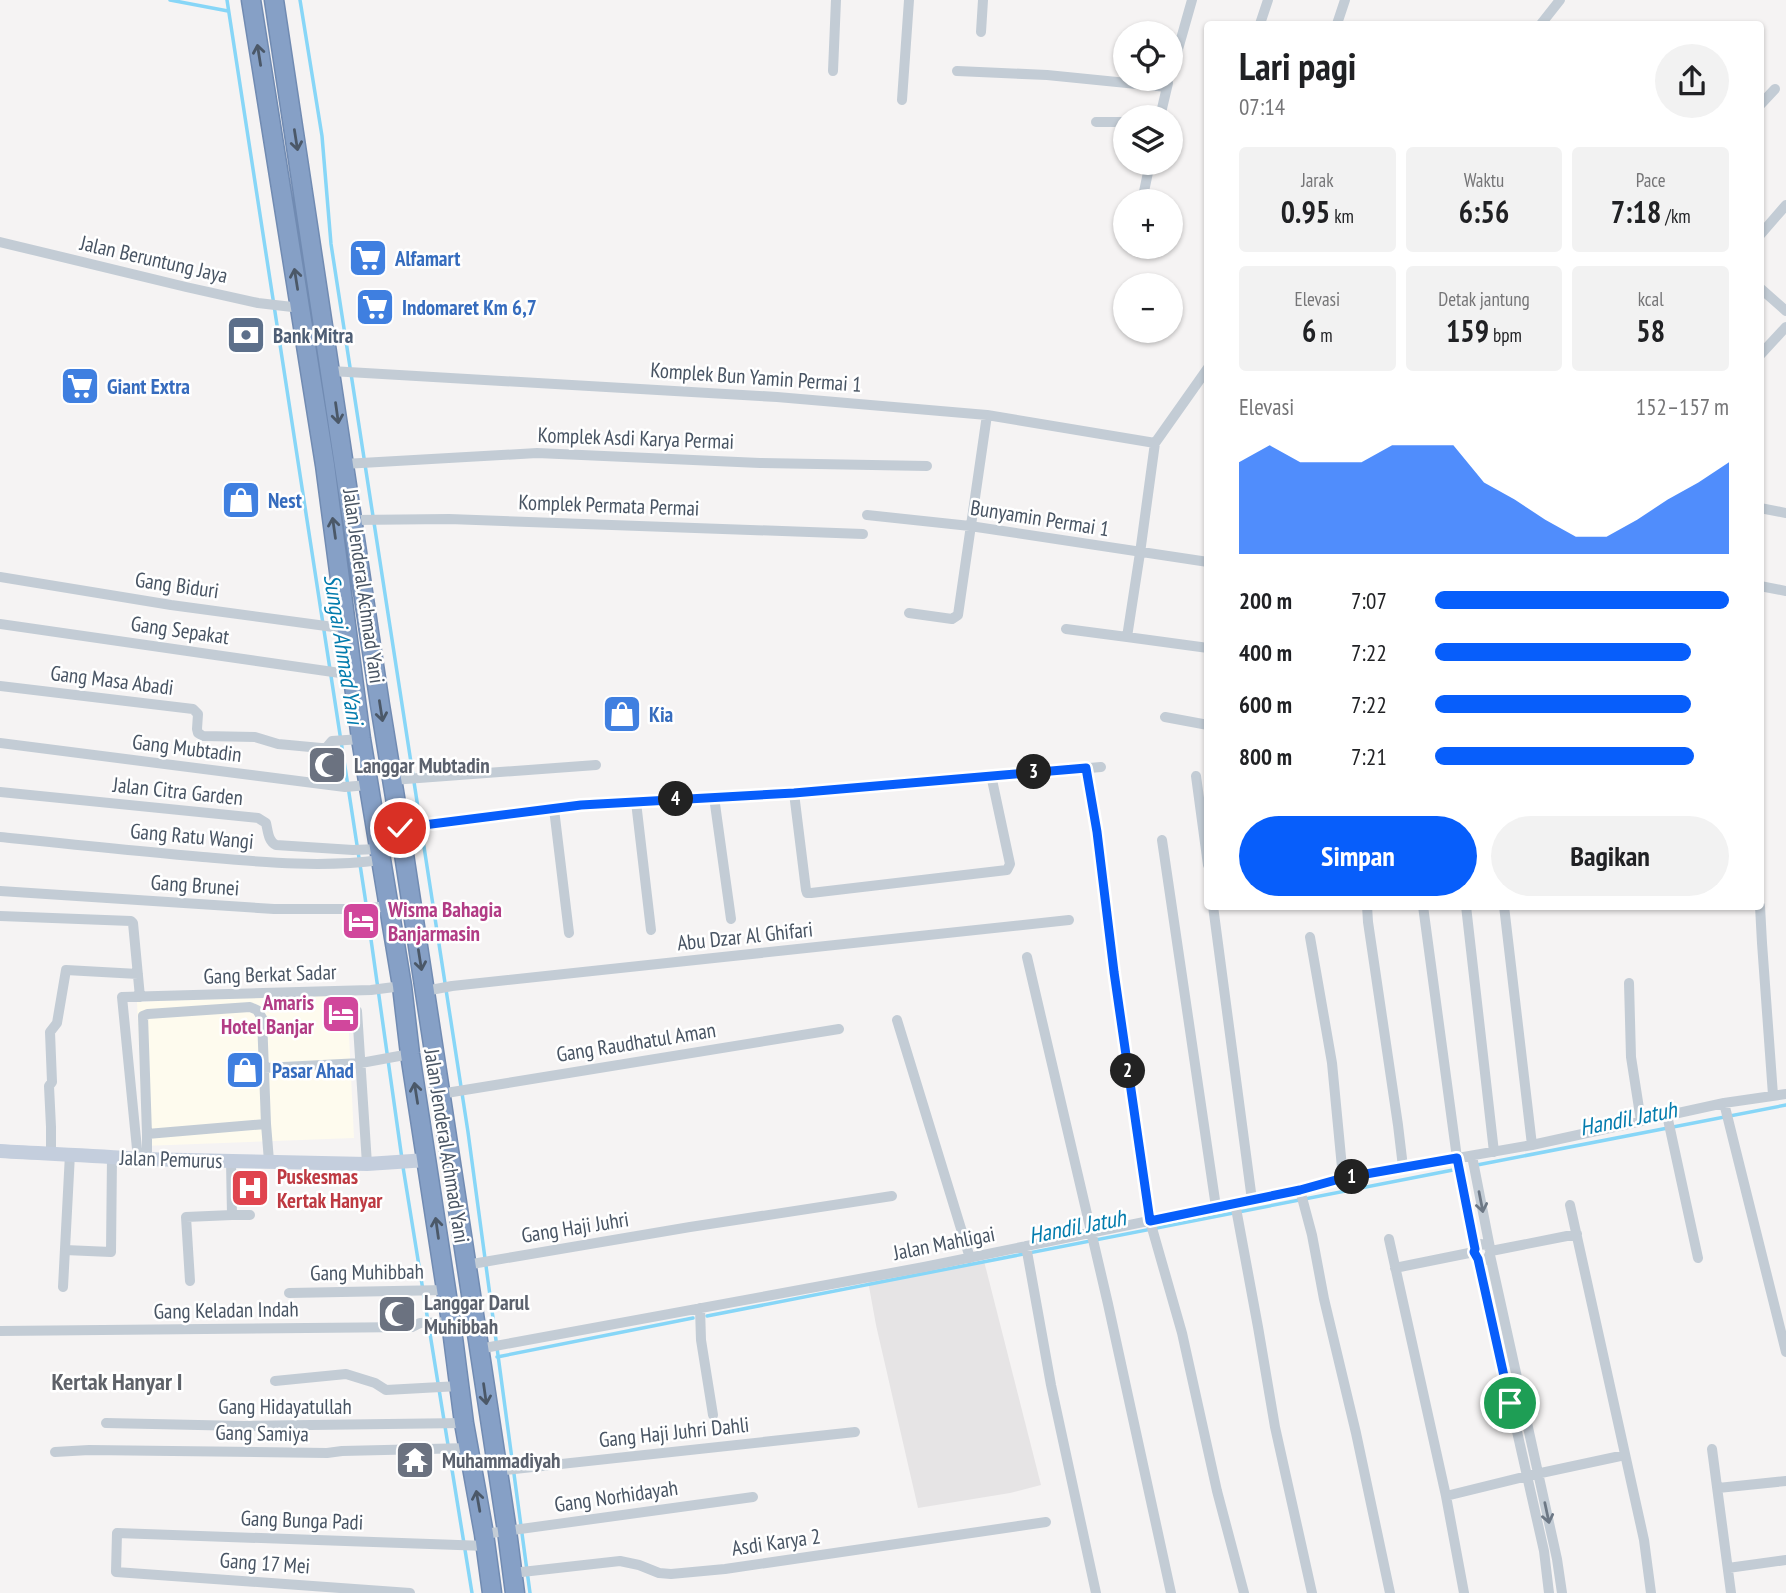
<!DOCTYPE html>
<html lang="id">
<head>
<meta charset="utf-8">
<style>
	body { margin:0; font-family:"PT Sans Narrow",sans-serif; background:#f2f2f2; color:#202124; height:100vh; display:flex; flex-direction:column; font-size:26px; white-space:nowrap }
	* { box-sizing:border-box; margin:0 }
	p { font-size:23px; color:#757577 }
	.icon { flex:none; width:38px; height:38px; fill:none; stroke:currentColor; stroke-width:2; stroke-linecap:round; stroke-linejoin:round }
	.map { position:relative; flex:1; overflow:hidden }
	.panel { position:absolute; left:1204px; top:21px; width:560px; height:889px; display:flex; flex-direction:column; background:#fff; border-radius:7px; box-shadow:0 2px 5px #0004 }
	.panel>* { flex:none }
	.tools { position:absolute; left:1113px; top:21px; display:grid; gap:14px }
	.tools a { display:grid; place-items:center; width:70px; height:70px; border-radius:50%; background:#fff; box-shadow:0 2px 5px #0004; font-size:35px }
	.pin { position:absolute; display:grid; place-items:center; width:60px; height:60px; color:#fff; margin:-30px; border:4px solid #fff; border-radius:50%; box-shadow:0 2px 7px #0007 }
	.km { position:absolute; width:35px; height:35px; margin:-18px; border-radius:50%; background:#222; color:#fff; font-size:19px; line-height:35px; text-align:center }
	.round { display:grid; place-items:center; flex:none; width:74px; height:74px; border-radius:37px; background:#f2f2f2 }
	.headline { display:flex; align-items:center; justify-content:space-between; height:119px; padding:0 35px }
	h1 { font-size:38px; font-weight:800; line-height:52px }
	.figures { display:grid; grid-template-columns:repeat(3,1fr); gap:10px; height:119px; padding:7px 35px }
	.figures div { display:grid; align-content:center; border-radius:7px; background:#f2f2f2; text-align:center }
	.figures b { font-size:30px; font-weight:800 }
	.figures small { font-size:19px; font-weight:400 }
	.figures p { font-size:19px }
	.chart { height:196px; padding:14px 35px }
	.chart p { display:flex; justify-content:space-between }
	.chart svg { width:100%; height:126px; margin-top:7px; fill:#075efb; opacity:.7 }
	.cta { display:flex; gap:14px; margin-top:auto; padding:14px 35px }
	.cta a { flex:1; height:80px; border-radius:42px; background:#075efb; color:#fff; font-size:28px; font-weight:800; line-height:80px; text-align:center }
	.cta a+a { background:#f2f2f2; color:#202124 }
	ul { padding:0 35px; list-style:none; font-size:23px }
	li { display:grid; grid-template-columns:112px 84px 1fr; align-items:center; height:52px }
	li i { height:18px; border-radius:9px; background:#075efb }
	.map>svg:first-child { display:block }
</style>
</head>
<body>
<div class="map">
<svg width="1786" height="1593" viewBox="0 0 1786 1593">
	<rect width="100%" height="100%" fill="#f5f3f3"/>
	<path fill="#fefbee" d="M 347,993 L 354,1138 L 143,1146 L 137,1002 Z"/>
	<path fill="#e6e4e5" d="M 984,1261 L 1041,1485 L 1010,1493 L 918,1508 L 876,1325 L 868,1281 Z"/>
	<g fill="none" stroke-linecap="round" stroke-linejoin="round">
		<path stroke="#87d6f7" stroke-width="3.5" d="M 170,0 L 228,11
			M 227,0 L 365,897 L 402,1159
			M 300,0 L 322,136 L 331,244 L 468,1132 L 530,1593
			M 1477,1165 L 1786,1105
			M 403,1167 L 472,1593
			M 707,1316 L 1453,1170
			M 497,1357 L 693,1318"/>
		<g stroke="#718bb2" stroke-width="21">
			<path id="highway" d="M 251,0 L 325,465 L 361,739 L 402,986 L 410,1054 L 451,1322 L 464,1423 L 484,1534 L 492,1593
				M 274,0 L 380,705 L 400,828 L 507,1531 L 515,1593"/>
		</g>
		<path stroke="#c3ccd5" stroke-width="10" d="M 1260,24 L 1268,0
			M 1337,24 L 1345,0
			M 1541,24 L 1560,0
			M 981,32 L 983,0
			M 833,71 L 836,0
			M 957,71 L 1047,75 L 1167,87
			M 1171,74 L 1192,0
			M 902,100 L 909,0
			M 1760,105 L 1775,89
			M 1160,117 L 1168,83
			M 1096,122 L 1125,122
			M 1142,201 L 1150,163
			M 1760,235 L 1786,205
			M 0,242 L 186,287 L 258,303 L 301,308
			M 1130,248 L 1130,247
			M 1760,288 L 1786,311
			M 1760,355 L 1786,327
			M 331,371 L 777,397 L 987,415 L 1155,443 L 1208,368
			M 1155,443 L 1140,553 L 1127,637 L 1208,648
			M 344,464 L 537,453 L 760,463 L 927,466
			M 1760,508 L 1786,513
			M 867,515 L 970,526 L 1208,562
			M 353,520 L 449,519 L 863,534
			M 0,577 L 171,605 L 348,629
			M 1760,586 L 1786,591
			M 909,613 L 952,619 L 958,615 L 987,415
			M 0,624 L 354,675
			M 1066,629 L 1127,637
			M 0,686 L 193,709 L 198,714 L 197,729 L 198,733 L 203,736 L 255,737 L 278,744 L 321,748 L 326,748 L 332,741 L 361,739
			M 1165,717 L 1208,725
			M 0,743 L 345,787 L 368,785
			M 1086,768 L 1097,832 L 1114,972 L 1150,1221 L 1182,1333 L 1217,1491 L 1244,1593
			M 1196,776 L 1208,865
			M 392,780 L 596,765
			M 0,792 L 258,818 L 266,823 C 268,831 268,841 276,845 L 353,850 L 378,849
			M 794,793 L 806,890 L 807,893 L 811,893 L 1007,870 L 1010,864 L 991,775
			M 714,797 L 731,919
			M 636,802 L 651,930
			M 554,809 L 569,933
			M 400,828 L 581,805 L 794,793 L 1101,767
			M 0,837 C 68,844 135,851 203,857 C 261,862 322,868 380,860
			M 1162,840 L 1216,1207
			M 0,891 L 274,909 L 362,909 L 388,906
			M 1213,906 L 1252,1200
			M 1367,906 L 1368,922 L 1398,1125 L 1403,1167
			M 1423,906 L 1457,1158 L 1475,1249
			M 1466,906 L 1494,1152
			M 1504,906 L 1532,1145
			M 1760,906 L 1762,943 L 1773,1095
			M 0,916 L 131,921 L 133,923 L 140,997
			M 1310,937 L 1332,1063 L 1343,1178
			M 1027,957 L 1108,1304 L 1171,1593
			M 1629,983 L 1631,1057 L 1641,1121
			M 425,991 L 452,986 L 1069,920
			M 250,1007 L 257,1010 L 262,1018 L 266,1124 L 147,1134 L 143,1016 L 148,1014 Z
			M 357,1011 L 367,1164
			M 897,1020 L 970,1258
			M 264,1068 L 361,1063 L 410,1054
			M 440,1094 L 839,1029
			M 1724,1103 L 1786,1352
			M 1667,1115 L 1698,1258
			M 266,1124 L 269,1161
			M 147,1134 L 147,1159
			M 51,1154 L 51,1127 L 49,1086 L 52,1082 L 50,1032 L 57,1023 L 66,970 L 138,974
			M 1472,1156 L 1490,1248
			M 138,1159 L 122,997 L 371,990 L 402,986
			M 1300,1190 L 1312,1235 L 1324,1299 L 1356,1433 L 1390,1593
			M 1235,1203 L 1258,1327 L 1275,1427 L 1312,1593
			M 1570,1205 L 1644,1540 L 1651,1593
			M 232,1215 L 250,1215
			M 1389,1239 L 1446,1496 L 1464,1593
			M 1026,1246 L 1051,1385 L 1096,1593
			M 65,1250 L 111,1252 L 112,1156
			M 1491,1251 L 1577,1234
			M 1490,1255 L 1557,1559 L 1562,1593
			M 1478,1259 L 1485,1260 L 1488,1258 L 1491,1251 L 1487,1245 L 1480,1244 C 1474,1248 1473,1253 1478,1259 L 1544,1551 L 1549,1593
			M 466,1265 L 690,1227 L 892,1196
			M 1395,1268 L 1474,1252
			M 190,1281 L 186,1217 L 232,1215 L 231,1161
			M 63,1287 L 70,1154
			M 289,1293 L 446,1290
			M 700,1308 L 701,1340 L 713,1415
			M 0,1331 L 412,1327 L 420,1323 L 451,1322
			M 479,1349 L 924,1267 L 1300,1190 L 1343,1178 L 1532,1145 L 1724,1103 L 1786,1094
			M 275,1381 L 346,1374 L 375,1383 L 386,1390 L 459,1386
			M 106,1423 L 244,1426 L 464,1423
			M 1712,1449 L 1731,1593
			M 55,1452 L 89,1450 L 327,1453 L 342,1451 L 469,1448
			M 497,1471 L 855,1432
			M 1718,1488 L 1786,1481
			M 1446,1496 L 1527,1476 L 1625,1455
			M 484,1534 L 753,1497
			M 1728,1568 L 1786,1560
			M 513,1573 L 620,1561 L 639,1565 L 659,1573 L 671,1574 L 725,1569 L 1046,1522
			M 410,1593 L 116,1572 L 117,1533 L 486,1546"/>
		<path stroke="#c4cedd" stroke-width="14" d="M 0,1151 C 46,1154 92,1155 138,1159 L 367,1164 L 427,1160"/>
		<use href="#highway" stroke="#86a0c6" stroke-width="18"/>
	</g>
	<defs><path id="oneway-shaft" d="M-6 0H5M1.5-3L5.5 0L1.5 3" fill="none" stroke-width="1.6" stroke-linecap="round" stroke-linejoin="round" transform="scale(1.75)"/></defs>
	<g stroke="#4b5868">
		<use href="#oneway-shaft" transform="translate(259 55) rotate(-99)"/>
		<use href="#oneway-shaft" transform="translate(296 140) rotate(81)"/>
		<use href="#oneway-shaft" transform="translate(296 279) rotate(-99)"/>
		<use href="#oneway-shaft" transform="translate(337 413) rotate(82)"/>
		<use href="#oneway-shaft" transform="translate(334 528) rotate(-98)"/>
		<use href="#oneway-shaft" transform="translate(381 711) rotate(81)"/>
		<use href="#oneway-shaft" transform="translate(420 960) rotate(81)"/>
		<use href="#oneway-shaft" transform="translate(416 1093) rotate(-99)"/>
		<use href="#oneway-shaft" transform="translate(437 1228) rotate(-98)"/>
		<use href="#oneway-shaft" transform="translate(485 1394) rotate(82)"/>
		<use href="#oneway-shaft" transform="translate(478 1501) rotate(-100)"/>
	</g>
	<g stroke="#6d7885">
		<use href="#oneway-shaft" transform="translate(1481 1202) rotate(79)"/>
		<use href="#oneway-shaft" transform="translate(1547 1513) rotate(78)"/>
	</g>
	<g fill="none" stroke-linecap="round" stroke-linejoin="round">
		<g stroke="#fff" stroke-width="14">
			<path id="route" d="M 400,828 L 581,805 L 794,793 L 1086,768 L 1097,832 L 1114,972 L 1150,1221 L 1300,1190 L 1343,1178 L 1457,1158 L 1475,1249 L 1474,1252 L 1478,1259 L 1510,1403"/>
		</g>
		<use href="#route" stroke="#075efb" stroke-width="9"/>
	</g>
	<defs>
		<g id="supermarket-square" transform="scale(2.0125)"><rect x="-9" y="-9" width="18" height="18" rx="4" fill="#3f7fe0" stroke="#fff"/><path d="M-6-5.5h2.5l.6 2H6L4.5 2H-2.5L-4.4-4H-6ZM-1.5 3.2a1.3 1.3 0 1 0 .1 0ZM3 3.2a1.3 1.3 0 1 0 .1 0Z" fill="#fff"/></g>
		<g id="bank-square" transform="scale(2.0125)"><rect x="-9" y="-9" width="18" height="18" rx="4" fill="#5c6f8a" stroke="#fff"/><path d="M-6-4H6V4H-6ZM0-2.3a2.3 2.3 0 1 0 0 4.6a2.3 2.3 0 1 0 0-4.6Z" fill="#fff"/></g>
		<g id="shop-square" transform="scale(2.0125)"><rect x="-9" y="-9" width="18" height="18" rx="4" fill="#3f7fe0" stroke="#fff"/><path d="M-5-2.5h2.3a2.7 3.5 0 0 1 5.4 0H5L5.5 6h-11ZM-1.5-2.5h3a1.5 2.3 0 0 0-3 0Z" fill="#fff"/></g>
		<g id="mosque-square" transform="scale(2.0125)"><rect x="-9" y="-9" width="18" height="18" rx="4" fill="#6b7280" stroke="#fff"/><path d="M3.5-4.9A6 6 0 1 0 3.5 4.9A5 5 0 1 1 3.5-4.9Z" fill="#fff"/></g>
		<g id="hotel-square" transform="scale(2.0125)"><rect x="-9" y="-9" width="18" height="18" rx="4" fill="#d1479c" stroke="#fff"/><path d="M-6-4.5h1.5V1H6V5H4.5V3h-9V5H-6ZM-4 0a1.8 1.8 0 1 1 3.6 0ZM.5 0V-2.5h3Q6-2.5 6 0Z" fill="#fff"/></g>
		<g id="hospital-square" transform="scale(2.0125)"><rect x="-9" y="-9" width="18" height="18" rx="4" fill="#e0444e" stroke="#fff"/><path d="M-5-5h3v3.5h4V-5h3V5h-3V1.5h-4V5h-3Z" fill="#fff"/></g>
		<g id="temple-square" transform="scale(2.0125)"><rect x="-9" y="-9" width="18" height="18" rx="4" fill="#6b7280" stroke="#fff"/><path d="M0-6L5-2H3V0L6.5 2.5H4V6H1.5V3h-3V6H-4V2.5H-6.5L-3 0V-2H-5Z" fill="#fff"/></g>
	</defs>
	<g fill-rule="evenodd">
		<use href="#supermarket-square" x="368" y="258"/>
		<use href="#supermarket-square" x="375" y="307"/>
		<use href="#bank-square" x="246" y="335"/>
		<use href="#supermarket-square" x="80" y="386"/>
		<use href="#shop-square" x="241" y="500"/>
		<use href="#shop-square" x="622" y="714"/>
		<use href="#mosque-square" x="327" y="765"/>
		<use href="#hotel-square" x="361" y="921"/>
		<use href="#hotel-square" x="341" y="1014"/>
		<use href="#shop-square" x="245" y="1070"/>
		<use href="#hospital-square" x="250" y="1188"/>
		<use href="#mosque-square" x="397" y="1314"/>
		<use href="#temple-square" x="415" y="1460"/>
	</g>
	<g text-anchor="middle" dominant-baseline="central" stroke-width="5" stroke-linejoin="round" paint-order="stroke">
		<g font-size="21" font-weight="bold" fill="#366cbe" stroke="#fff" text-anchor="start">
			<text x="395" y="258">Alfamart</text>
			<text x="402" y="307">Indomaret Km 6,7</text>
			<text x="107" y="386">Giant Extra</text>
			<text x="268" y="500">Nest</text>
			<text x="649" y="714">Kia</text>
			<text x="272" y="1070">Pasar Ahad</text>
		</g>
		<g font-size="21" fill="#485463" stroke="#fff">
			<text transform="translate(154 259) rotate(13)">Jalan Beruntung Jaya</text>
			<text transform="translate(756 377) rotate(4)">Komplek Bun Yamin Permai 1</text>
			<text transform="translate(636 438) rotate(2)">Komplek Asdi Karya Permai</text>
			<text transform="translate(609 505) rotate(2)">Komplek Permata Permai</text>
			<text transform="translate(1040 518) rotate(9)">Bunyamin Permai 1</text>
			<text transform="translate(177 585) rotate(8)">Gang Biduri</text>
			<text transform="translate(364 586) rotate(82)">Jalan Jenderal Achmad Yani</text>
			<text transform="translate(180 630) rotate(8)">Gang Sepakat</text>
			<text transform="translate(112 680) rotate(7)">Gang Masa Abadi</text>
			<text transform="translate(187 748) rotate(7)">Gang Mubtadin</text>
			<text transform="translate(178 791) rotate(6)">Jalan Citra Garden</text>
			<text transform="translate(192 836) rotate(5)">Gang Ratu Wangi</text>
			<text transform="translate(195 885) rotate(4)">Gang Brunei</text>
			<text transform="translate(745 936) rotate(-6)">Abu Dzar Al Ghifari</text>
			<text transform="translate(270 974) rotate(-2)">Gang Berkat Sadar</text>
			<text transform="translate(636 1042) rotate(-9)">Gang Raudhatul Aman</text>
			<text transform="translate(447 1146) rotate(81)">Jalan Jenderal Achmad Yani</text>
			<text transform="translate(171 1159) rotate(2)">Jalan Pemurus</text>
			<text transform="translate(575 1227) rotate(-9)">Gang Haji Juhri</text>
			<text transform="translate(944 1243) rotate(-11)">Jalan Mahligai</text>
			<text transform="translate(367 1272) rotate(-1)">Gang Muhibbah</text>
			<text transform="translate(226 1310) rotate(-1)">Gang Keladan Indah</text>
			<text x="285" y="1406">Gang Hidayatullah</text>
			<text transform="translate(674 1432) rotate(-6)">Gang Haji Juhri Dahli</text>
			<text transform="translate(262 1433) rotate(1)">Gang Samiya</text>
			<text transform="translate(616 1496) rotate(-8)">Gang Norhidayah</text>
			<text transform="translate(302 1520) rotate(2)">Gang Bunga Padi</text>
			<text transform="translate(776 1542) rotate(-8)">Asdi Karya 2</text>
			<text transform="translate(265 1563) rotate(4)">Gang 17 Mei</text>
		</g>
		<g font-size="21" font-weight="bold" fill="#4e5e75" stroke="#fff" text-anchor="start">
			<text x="273" y="335">Bank Mitra</text>
		</g>
		<g font-size="21" font-weight="bold" fill="#5b616d" stroke="#fff" text-anchor="start">
			<text x="354" y="765">Langgar Mubtadin</text>
			<text x="424" y="1302">Langgar Darul<tspan x="424" dy="24">Muhibbah</tspan></text>
			<text x="442" y="1460">Muhammadiyah</text>
		</g>
		<g font-size="21" font-weight="bold" fill="#b23c85" stroke="#fff" text-anchor="start">
			<text x="388" y="909">Wisma Bahagia<tspan x="388" dy="24">Banjarmasin</tspan></text>
			<text x="314" y="1002" text-anchor="end">Amaris<tspan x="314" dy="24">Hotel Banjar</tspan></text>
		</g>
		<g font-size="21" font-weight="bold" fill="#be3a42" stroke="#fff" text-anchor="start">
			<text x="277" y="1176">Puskesmas<tspan x="277" dy="24">Kertak Hanyar</tspan></text>
		</g>
		<g font-size="23" font-style="italic" fill="#027bad" stroke="#fff">
			<text transform="translate(344 649) rotate(81)">Sungai Ahmad Yani</text>
			<text transform="translate(1628 1118) rotate(-11)">Handil Jatuh</text>
			<text transform="translate(1077 1226) rotate(-11)">Handil Jatuh</text>
		</g>
		<g font-size="24" font-weight="bold" fill="#5e6269" stroke="#fff">
			<text x="117" y="1381">Kertak Hanyar I</text>
		</g>
	</g>
</svg>
<div class="tools">
<a><svg class="icon" aria-label="locate" viewBox="0 0 24 24"><circle cx="12" cy="12" r="6"/><path d="M12 2v4M12 18v4M2 12h4M18 12h4"/></svg></a>
<a><svg class="icon" aria-label="layers" viewBox="0 0 24 24"><path d="M12 4l9 5-9 5-9-5zM3 14l9 5 9-5"/></svg></a>
<a>+</a>
<a>−</a>
</div>
<div class="pin" style="left:1510px;top:1403px;background:#1e9e55"><svg class="icon" aria-label="arrive" viewBox="0 0 24 24"><path d="M6 21V4h12l-3 4 3 4H6"/></svg></div>
<div class="pin" style="left:400px;top:828px;background:#d93025"><svg class="icon" aria-label="check" viewBox="0 0 24 24"><path d="M5 12l5 5 9-10"/></svg></div>
<b class="km" style="left:1352px;top:1177px">1</b>
<b class="km" style="left:1128px;top:1071px">2</b>
<b class="km" style="left:1034px;top:772px">3</b>
<b class="km" style="left:676px;top:799px">4</b>
<section class="panel">
<div class="headline"><div><h1>Lari pagi</h1><p>07:14</p></div><a class="round"><svg class="icon" aria-label="share" viewBox="0 0 24 24"><path d="M12 15V3M7 8l5-5 5 5M5 13v7h14v-7"/></svg></a></div>
<div class="figures">
<div><p>Jarak</p><b>0.95<small> km</small></b></div>
<div><p>Waktu</p><b>6:56</b></div>
<div><p>Pace</p><b>7:18<small> /km</small></b></div>
</div>
<div class="figures">
<div><p>Elevasi</p><b>6<small> m</small></b></div>
<div><p>Detak jantung</p><b>159<small> bpm</small></b></div>
<div><p>kcal</p><b>58</b></div>
</div>
<div class="chart"><p><span>Elevasi</span>152–157 m</p>
<svg viewBox="0 0 160 44" preserveAspectRatio="none"><path d="M0 44V12L10 6L20 12L30 12L40 12L50 6L60 6L70 6L80 19L90 25L100 32L110 38L120 38L130 32L140 25L150 19L160 12V44z"/></svg>
</div>
<ul>
<li><b>200 m</b>7:07<i style="width:100%"></i></li>
<li><b>400 m</b>7:22<i style="width:87%"></i></li>
<li><b>600 m</b>7:22<i style="width:87%"></i></li>
<li><b>800 m</b>7:21<i style="width:88%"></i></li>
</ul>
<div class="cta"><a>Simpan</a><a>Bagikan</a></div>
</section>
</div>
</body>
</html>
